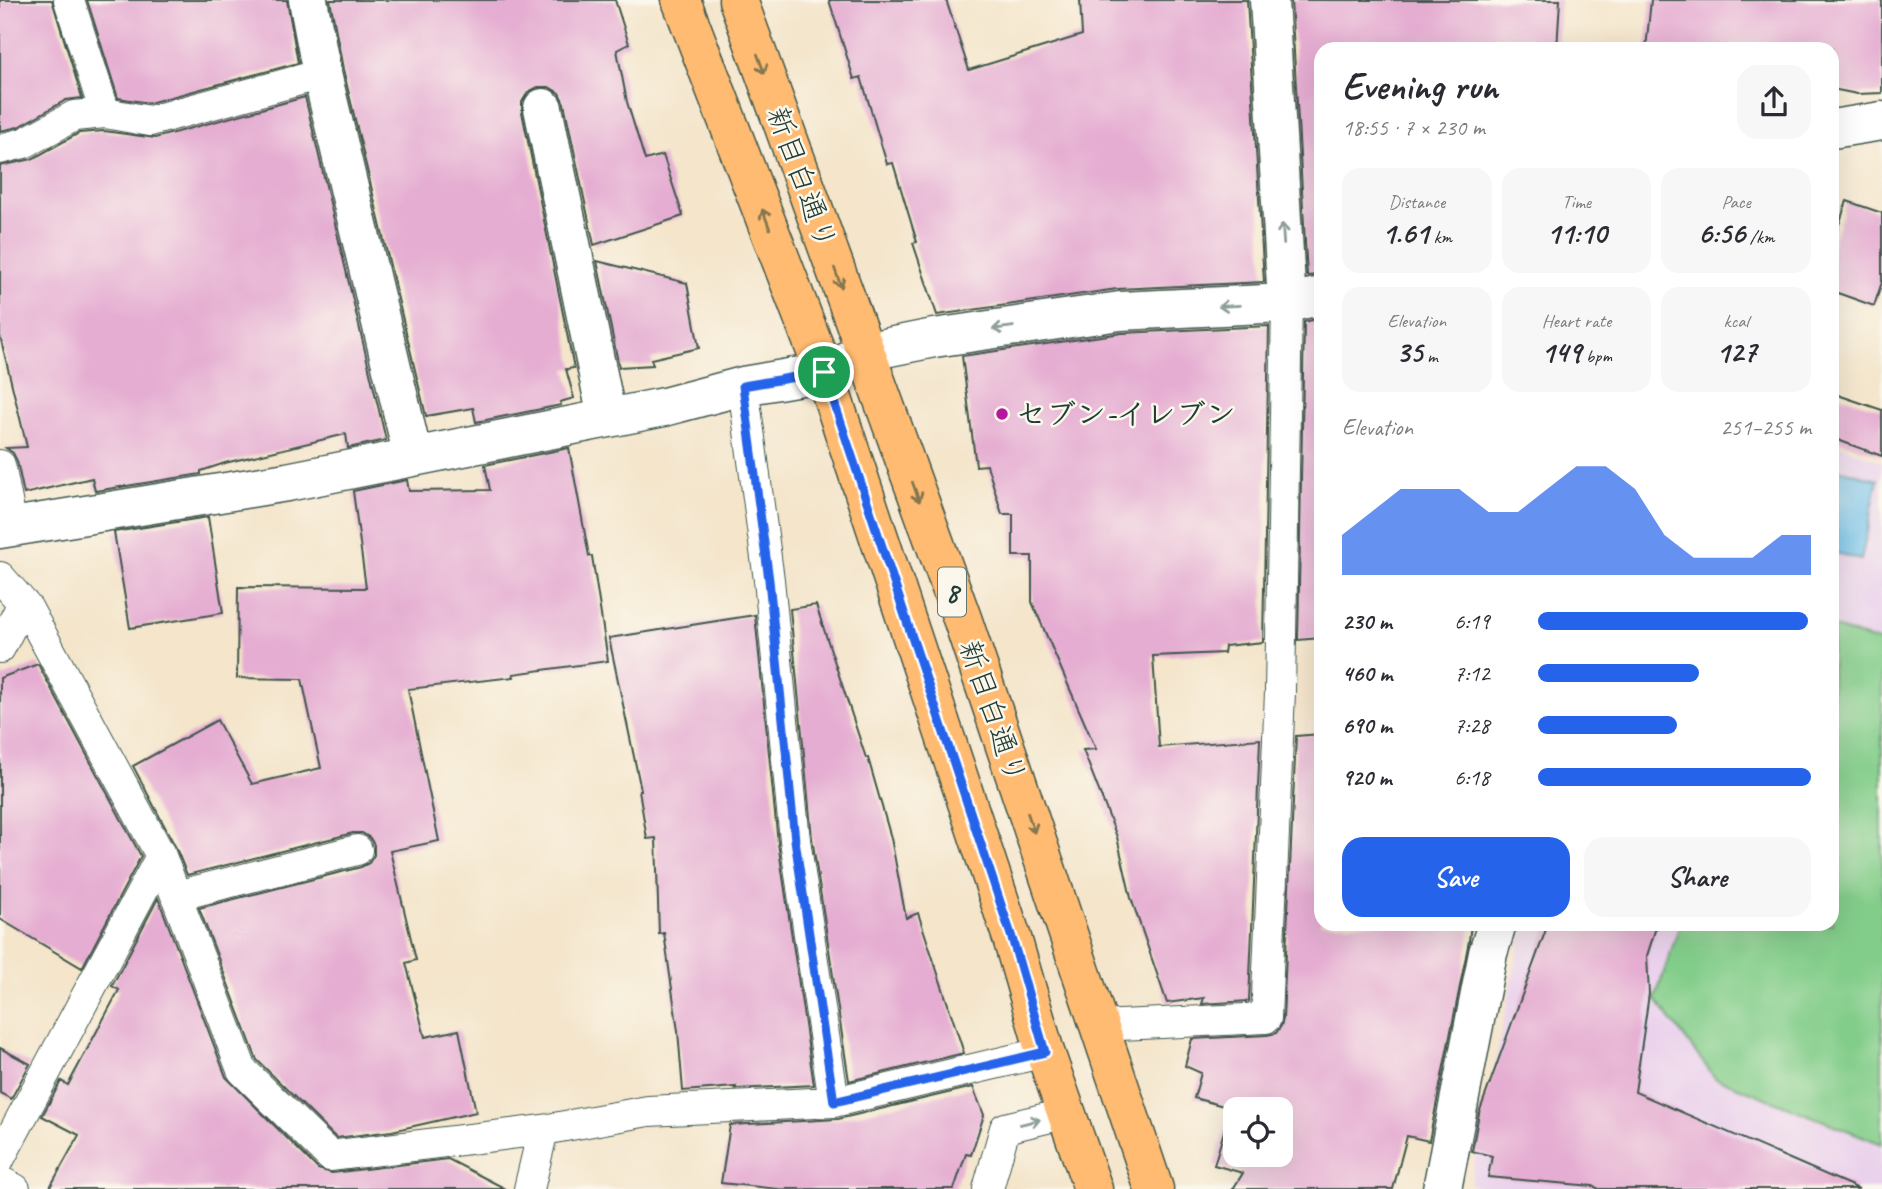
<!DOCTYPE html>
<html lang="en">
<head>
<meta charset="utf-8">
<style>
	body { margin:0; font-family:Caveat,"Klee One",sans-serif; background:#f7f7f7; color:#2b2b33; height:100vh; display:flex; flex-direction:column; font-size:26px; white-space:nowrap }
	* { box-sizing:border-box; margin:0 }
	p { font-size:23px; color:#7c7c81 }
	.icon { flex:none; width:38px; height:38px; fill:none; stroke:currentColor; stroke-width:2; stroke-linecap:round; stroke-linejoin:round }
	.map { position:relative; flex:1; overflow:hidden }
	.sheet { position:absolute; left:1314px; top:42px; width:525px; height:889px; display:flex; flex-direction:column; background:#fff; border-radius:21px; box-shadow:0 7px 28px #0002 }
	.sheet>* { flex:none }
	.controls { position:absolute; left:1223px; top:1097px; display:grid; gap:14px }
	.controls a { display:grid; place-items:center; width:70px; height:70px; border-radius:14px; background:#fff; box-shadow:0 7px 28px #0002; font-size:35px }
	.pin { position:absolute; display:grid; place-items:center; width:60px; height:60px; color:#fff; margin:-30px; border:4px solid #fff; border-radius:50%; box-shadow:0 2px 7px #0007 }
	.round { display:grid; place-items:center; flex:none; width:74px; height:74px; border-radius:21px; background:#f7f7f7 }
	.headline { display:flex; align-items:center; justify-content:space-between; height:119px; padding:0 28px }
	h1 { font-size:38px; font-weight:700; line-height:52px }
	.stats { display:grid; grid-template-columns:repeat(3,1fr); gap:10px; height:119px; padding:7px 28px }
	.stats div { display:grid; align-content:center; border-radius:18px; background:#f7f7f7; text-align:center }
	.stats b { font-size:30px; font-weight:700 }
	.stats small { font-size:19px; font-weight:400 }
	.stats p { font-size:19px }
	.chart { height:196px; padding:14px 28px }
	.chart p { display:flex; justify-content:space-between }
	.chart svg { width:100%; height:126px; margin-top:7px; fill:#2563eb; opacity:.7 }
	.action { display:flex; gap:14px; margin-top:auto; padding:14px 28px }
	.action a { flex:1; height:80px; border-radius:21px; background:#2563eb; color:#fff; font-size:28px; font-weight:700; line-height:80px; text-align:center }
	.action a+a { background:#f7f7f7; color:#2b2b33 }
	ul { padding:0 28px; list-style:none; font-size:23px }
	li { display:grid; grid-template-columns:112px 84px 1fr; align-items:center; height:52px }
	li i { height:18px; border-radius:9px; background:#2563eb }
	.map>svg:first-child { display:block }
</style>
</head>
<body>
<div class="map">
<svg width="1882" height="1189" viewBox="0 0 1882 1189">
	<rect width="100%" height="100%" fill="#fbf7ec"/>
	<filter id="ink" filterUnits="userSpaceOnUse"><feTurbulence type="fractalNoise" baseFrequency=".0143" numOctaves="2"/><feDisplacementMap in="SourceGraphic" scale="14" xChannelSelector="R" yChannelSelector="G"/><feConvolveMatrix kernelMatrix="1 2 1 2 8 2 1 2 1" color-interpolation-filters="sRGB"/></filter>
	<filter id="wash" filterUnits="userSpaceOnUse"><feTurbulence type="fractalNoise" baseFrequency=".00686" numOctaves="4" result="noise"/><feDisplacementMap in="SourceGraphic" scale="28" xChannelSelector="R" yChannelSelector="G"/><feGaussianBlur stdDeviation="1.57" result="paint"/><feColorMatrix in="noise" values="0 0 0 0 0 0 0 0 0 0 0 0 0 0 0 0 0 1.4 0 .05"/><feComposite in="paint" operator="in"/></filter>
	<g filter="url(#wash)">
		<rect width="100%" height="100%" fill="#f4e5cb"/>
		<path fill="#ead1ec" d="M 1832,442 L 1882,462 L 1882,1189 L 1482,1189 L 1470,1184 L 1524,924 L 1832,924 Z"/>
		<path fill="#83cd8a" stroke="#51855f" stroke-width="2" d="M 1832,627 L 1882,643 L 1882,1144 L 1715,1078 L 1655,999 L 1680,924 L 1832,924 Z"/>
		<path fill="#70c1eb" stroke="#487f90" stroke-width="2" d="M 1832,467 L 1878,480 L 1861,560 L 1832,552 Z"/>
		<g id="blocks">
			<path fill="#e5add2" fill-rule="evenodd" d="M 0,0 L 52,0 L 82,98 L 66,100 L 18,127 L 0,131 Z
				M 87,0 L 287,0 L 298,63 L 149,103 L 118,98 Z
				M 330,0 L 615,0 L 629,44 L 617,50 L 627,102 L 645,160 L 663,155 L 683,216 L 594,245 L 564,103 L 559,93 L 549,87 L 538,87 L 528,92 L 522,102 L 522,112 L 574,368 L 566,369 L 574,398 L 560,402 L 561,405 L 476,422 L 473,408 L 426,416 L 343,69 Z
				M 829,0 L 946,0 L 969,70 L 1082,35 L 1080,0 L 1247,0 L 1264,282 L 1117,289 L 937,315 L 913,243 L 917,242 L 893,163 L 887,164 L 861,77 L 854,79 Z
				M 1291,0 L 1560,0 L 1557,49 L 1321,49 L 1321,275 L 1307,276 Z
				M 1651,0 L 1882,0 L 1882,93 L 1857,94 L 1832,89 L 1832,49 L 1646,49 Z
				M 305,97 L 386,440 L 348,448 L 346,434 L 225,463 L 201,471 L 201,474 L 95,491 L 92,478 L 24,494 L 17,461 L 13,453 L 6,448 L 27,447 L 0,336 L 0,166 L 32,159 L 79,133 L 104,131 L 155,138 Z
				M 1847,201 L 1882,213 L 1882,282 L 1874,306 L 1832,291 L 1832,245 Z
				M 597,261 L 687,283 L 699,348 L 651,359 L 653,365 L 619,367 Z
				M 1321,318 L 1321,638 L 1298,640 L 1304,322 Z
				M 1269,326 L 1263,642 L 1225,646 L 1224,653 L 1153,656 L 1159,747 L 1260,739 L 1249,1001 L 1202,1004 L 1204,998 L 1167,1003 L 1131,898 L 1117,837 L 1083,750 L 1096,749 L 1032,602 L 1032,556 L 1013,556 L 1013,514 L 1002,514 L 987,465 L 976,466 L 962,356 L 1122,333 Z
				M 1832,393 L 1882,410 L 1882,456 L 1832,438 Z
				M 569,448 L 589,556 L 592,556 L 608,661 L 513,674 L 514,677 L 408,689 L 439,841 L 390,851 L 416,960 L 406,963 L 425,1037 L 459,1030 L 476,1112 L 392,1131 L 336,1138 L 257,1060 L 199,908 L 361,867 L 369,863 L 374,855 L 374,845 L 370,838 L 362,833 L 353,833 L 187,875 L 176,848 L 133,766 L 217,720 L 252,784 L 321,768 L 302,679 L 237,678 L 238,587 L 366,588 L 353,491 L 407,480 L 409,491 L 490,490 L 485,465 Z
				M 208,517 L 223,613 L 130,628 L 114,532 Z
				M 816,605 L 866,758 L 868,758 L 891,838 L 906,918 L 918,913 L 964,1053 L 849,1081 L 812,838 L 790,609 Z
				M 755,615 L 778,843 L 814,1085 L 735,1089 L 736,1087 L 683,1091 L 678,1031 L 664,933 L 659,934 L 656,838 L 647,839 L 639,790 L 641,790 L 609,638 Z
				M 38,664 L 141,856 L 82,968 L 0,919 L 0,678 Z
				M 1321,734 L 1321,924 L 1471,924 L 1469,941 L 1429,1141 L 1407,1136 L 1393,1189 L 1233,1189 L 1243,1173 L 1214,1165 L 1231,1108 L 1194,1098 L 1201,1073 L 1185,1066 L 1192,1039 L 1267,1035 L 1276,1033 L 1281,1026 L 1283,1019 L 1296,736 ZM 1236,1110 L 1281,1110 L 1281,1155 L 1236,1155 Z
				M 158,898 L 226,1077 L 318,1169 L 332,1173 L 448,1159 L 506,1189 L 49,1189 L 79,1135 L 42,1116 L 61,1081 L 68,1085 L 119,990 L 112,986 Z
				M 1548,924 L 1657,924 L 1647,956 L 1649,994 L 1635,1092 L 1859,1189 L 1599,1189 L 1593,1186 L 1488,1177 L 1492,1156 L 1472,1151 L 1479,1113 Z
				M 0,1048 L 30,1064 L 11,1099 L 0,1093 Z
				M 973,1087 L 984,1115 L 971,1155 L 966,1154 L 954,1189 L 779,1189 L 721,1183 L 730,1125 L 838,1119 Z"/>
		</g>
	</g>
	<g filter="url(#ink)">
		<use href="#blocks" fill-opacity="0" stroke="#3f564b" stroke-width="2"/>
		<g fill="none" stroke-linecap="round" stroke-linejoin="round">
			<g stroke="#3f564b" stroke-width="32">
				<path id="lane" d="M 69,0 L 105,113
					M 0,149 L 24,143 L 74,116 L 105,113 L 150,121 L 322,74
					M 743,386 L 769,580 L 795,840 L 834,1102
					M 0,465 L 12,526
					M 0,577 L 28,609 L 161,856 L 242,1070 L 330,1156 L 543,1130 L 648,1111 L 834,1102 L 1045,1052
					M 0,648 L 23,603
					M 176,896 L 357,850
					M 1099,1026 L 1266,1018 L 1280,692 L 1287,303
					M 0,1158 L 161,856
					M 0,1181 L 15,1189
					M 529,1189 L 543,1130
					M 988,1189 L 1005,1128 L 1068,1113"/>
			</g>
			<g stroke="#3f564b" stroke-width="41">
				<path id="street" d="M 308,0 L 322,74 L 413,457
					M 1269,0 L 1287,303
					M 543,108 L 607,418
					M 1832,129 L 1882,121
					M 0,529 L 287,482 L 664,407 L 743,386 L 824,372 L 864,352 L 934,338 L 1120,311 L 1287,303 L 1321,296
					M 1442,1189 L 1488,953 L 1497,924"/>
			</g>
			<g stroke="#3f564b" stroke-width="41">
				<path id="primary" d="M 681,0 L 824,372 L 1012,938 L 1045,1052 L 1093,1189
					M 738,0 L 963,621 L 1154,1189"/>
			</g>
			<use href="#lane" stroke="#fff" stroke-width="30"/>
			<use href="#street" stroke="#fff" stroke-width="38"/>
			<use href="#primary" stroke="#ffbb71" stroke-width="38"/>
		</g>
		<defs><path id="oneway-shaft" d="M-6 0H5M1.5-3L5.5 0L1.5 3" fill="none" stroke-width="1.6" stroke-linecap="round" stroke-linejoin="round" transform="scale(1.75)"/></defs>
		<g stroke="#84764f">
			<use href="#oneway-shaft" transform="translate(761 64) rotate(70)"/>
			<use href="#oneway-shaft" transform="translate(766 219) rotate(-111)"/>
			<use href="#oneway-shaft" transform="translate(838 278) rotate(70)"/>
			<use href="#oneway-shaft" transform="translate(916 492) rotate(70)"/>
			<use href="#oneway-shaft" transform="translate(1031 823) rotate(71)"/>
		</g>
		<g stroke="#8f9e9a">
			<use href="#oneway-shaft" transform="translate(1283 234) rotate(-94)"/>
			<use href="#oneway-shaft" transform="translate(1229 306) rotate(177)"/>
			<use href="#oneway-shaft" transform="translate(1003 328) rotate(172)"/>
			<use href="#oneway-shaft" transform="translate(1030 1122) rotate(-14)"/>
		</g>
	</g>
	<g fill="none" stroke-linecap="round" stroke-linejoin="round" filter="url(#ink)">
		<g stroke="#fff" stroke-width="14">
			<path id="route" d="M 824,372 L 1012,938 L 1045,1052 L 834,1102 L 795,840 L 769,580 L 743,386 Z"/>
		</g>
		<use href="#route" stroke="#2563eb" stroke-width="9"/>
	</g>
	<circle fill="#b5179e" stroke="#fbf7ec" stroke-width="2.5" cx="1002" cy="414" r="7"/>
	<g text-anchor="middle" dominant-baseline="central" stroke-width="5" stroke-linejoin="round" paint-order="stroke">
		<rect fill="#fbf7ec" stroke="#61756b" stroke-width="2" x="938" y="567.5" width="28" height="49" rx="5"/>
		<g font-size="28" font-weight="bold" fill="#1f3d34">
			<text x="952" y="592">8</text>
		</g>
		<g font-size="30" fill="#1f3d34" stroke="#fbf7ec">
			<text transform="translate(802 178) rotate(70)">新目白通り</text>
			<text transform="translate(993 712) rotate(71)">新目白通り</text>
		</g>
		<g font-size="30" font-weight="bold" fill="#1f3d34" stroke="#fbf7ec" text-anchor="start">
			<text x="1016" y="414">セブン-イレブン</text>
		</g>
	</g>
</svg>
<div class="controls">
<a><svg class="icon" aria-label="locate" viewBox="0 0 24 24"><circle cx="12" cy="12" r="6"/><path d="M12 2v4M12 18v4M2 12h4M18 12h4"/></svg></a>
</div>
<div class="pin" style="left:824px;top:372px;background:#1e9e55"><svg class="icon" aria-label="arrive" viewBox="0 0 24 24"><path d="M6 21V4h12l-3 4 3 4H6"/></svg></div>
<section class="sheet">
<div class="headline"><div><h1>Evening run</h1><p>18:55 · 7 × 230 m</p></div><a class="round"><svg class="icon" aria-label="share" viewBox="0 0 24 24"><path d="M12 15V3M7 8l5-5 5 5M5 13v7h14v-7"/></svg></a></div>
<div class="stats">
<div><p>Distance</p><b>1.61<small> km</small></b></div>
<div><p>Time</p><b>11:10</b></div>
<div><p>Pace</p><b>6:56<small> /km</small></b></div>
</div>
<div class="stats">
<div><p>Elevation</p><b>35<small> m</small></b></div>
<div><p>Heart rate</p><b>149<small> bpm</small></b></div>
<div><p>kcal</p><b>127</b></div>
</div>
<div class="chart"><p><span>Elevation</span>251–255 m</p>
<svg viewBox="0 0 160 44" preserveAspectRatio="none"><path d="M0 44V30L10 22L20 14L30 14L40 14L50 22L60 22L70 14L80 6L90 6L100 14L110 30L120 38L130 38L140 38L150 30L160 30V44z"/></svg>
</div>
<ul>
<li><b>230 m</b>6:19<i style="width:99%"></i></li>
<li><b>460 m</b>7:12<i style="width:59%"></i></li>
<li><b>690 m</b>7:28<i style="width:51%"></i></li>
<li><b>920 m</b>6:18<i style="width:100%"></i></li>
</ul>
<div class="action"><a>Save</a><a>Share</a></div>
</section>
</div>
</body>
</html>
